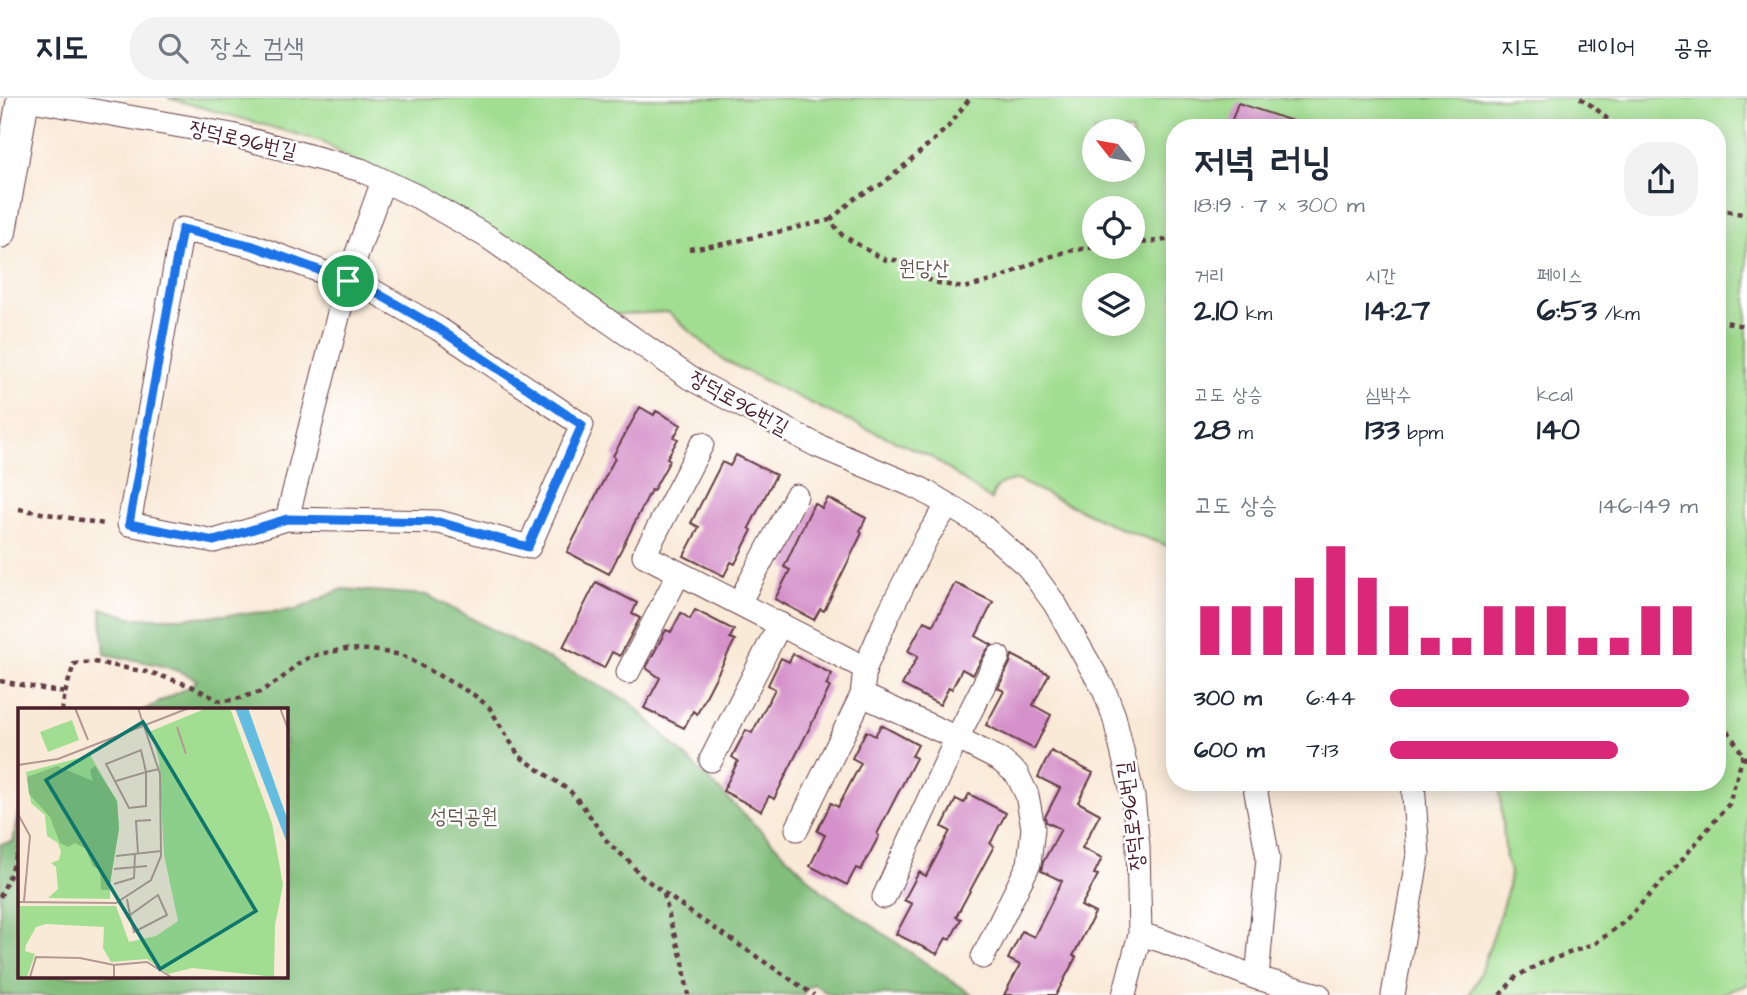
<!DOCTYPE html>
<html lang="ko">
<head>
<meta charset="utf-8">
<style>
	body { margin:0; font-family:"Architects Daughter","Poor Story",sans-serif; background:#f2f2f3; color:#1f2937; height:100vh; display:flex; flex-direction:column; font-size:26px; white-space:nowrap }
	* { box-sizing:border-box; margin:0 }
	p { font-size:23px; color:#747a83 }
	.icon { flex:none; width:38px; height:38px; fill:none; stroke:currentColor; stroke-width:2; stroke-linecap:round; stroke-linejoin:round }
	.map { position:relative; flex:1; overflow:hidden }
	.drawer { position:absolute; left:1166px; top:21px; width:560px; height:672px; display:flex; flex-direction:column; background:#fff; border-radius:28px; box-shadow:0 4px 18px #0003 }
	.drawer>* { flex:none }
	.needle { width:46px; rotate:301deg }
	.controls { position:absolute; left:1082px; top:21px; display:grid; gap:14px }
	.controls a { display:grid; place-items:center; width:63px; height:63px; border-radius:50%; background:#fff; box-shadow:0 4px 18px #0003; font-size:35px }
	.pin { position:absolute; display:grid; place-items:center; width:60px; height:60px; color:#fff; margin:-30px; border:4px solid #fff; border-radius:50%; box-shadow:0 2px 7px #0007 }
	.round { display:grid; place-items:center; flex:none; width:74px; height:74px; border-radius:28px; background:#f2f2f3 }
	.overview { display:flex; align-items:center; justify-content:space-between; height:119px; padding:0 28px }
	h1 { font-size:38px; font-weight:700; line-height:52px }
	.stats { display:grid; grid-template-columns:repeat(3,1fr); gap:10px; height:119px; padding:7px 28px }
	.stats div { display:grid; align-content:center }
	.stats b { font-size:30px; font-weight:700 }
	.stats small { font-size:19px; font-weight:400 }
	.stats p { font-size:19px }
	.chart { height:196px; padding:14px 28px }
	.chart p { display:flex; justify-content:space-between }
	.chart svg { width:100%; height:126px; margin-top:7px; stroke:#db2777; stroke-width:6 }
	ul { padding:0 28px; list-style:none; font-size:23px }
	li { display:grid; grid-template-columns:112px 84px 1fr; align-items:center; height:52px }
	li i { height:18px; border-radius:9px; background:#db2777 }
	header { display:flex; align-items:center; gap:42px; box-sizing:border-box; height:98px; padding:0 35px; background:#fff; border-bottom:2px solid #e0e1e3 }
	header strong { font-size:33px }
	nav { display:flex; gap:38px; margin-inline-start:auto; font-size:24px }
	.search { width:490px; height:63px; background:#f2f2f3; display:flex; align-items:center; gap:18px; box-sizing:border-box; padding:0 24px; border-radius:28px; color:#747a83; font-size:26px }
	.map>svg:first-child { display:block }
</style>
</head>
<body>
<header>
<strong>지도</strong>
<div class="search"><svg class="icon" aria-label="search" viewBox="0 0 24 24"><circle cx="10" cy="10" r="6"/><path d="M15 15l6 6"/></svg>장소 검색</div>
<nav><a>지도</a><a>레이어</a><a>공유</a></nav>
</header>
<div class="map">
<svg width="1747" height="897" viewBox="0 0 1747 897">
	<rect width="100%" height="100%" fill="#fff"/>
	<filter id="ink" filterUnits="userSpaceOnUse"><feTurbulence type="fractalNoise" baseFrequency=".0143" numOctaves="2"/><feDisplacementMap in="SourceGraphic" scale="14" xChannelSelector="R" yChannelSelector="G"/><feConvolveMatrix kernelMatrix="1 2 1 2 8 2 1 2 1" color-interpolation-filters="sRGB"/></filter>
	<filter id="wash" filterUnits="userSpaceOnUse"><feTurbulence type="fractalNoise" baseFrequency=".00686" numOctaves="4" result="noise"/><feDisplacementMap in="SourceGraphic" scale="28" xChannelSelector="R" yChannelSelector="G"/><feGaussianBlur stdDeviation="1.57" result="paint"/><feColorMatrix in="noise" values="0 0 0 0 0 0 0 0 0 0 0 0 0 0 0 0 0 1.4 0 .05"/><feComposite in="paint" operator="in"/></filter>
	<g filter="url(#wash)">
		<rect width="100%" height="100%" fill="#f9e9d7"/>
		<path fill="#a2de91" stroke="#767e5e" stroke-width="2" fill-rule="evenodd" d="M 168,0 L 1747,0 L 1747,887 L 1718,897 L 1469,897 L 1477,883 L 1492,842 L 1508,790 L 1510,774 L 1506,761 L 1499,684 L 1717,684 L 1717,30 L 1174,30 L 1174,450 L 1121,431 L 1017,382 C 1001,384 996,385 991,402 L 930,358 L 829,314 L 723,262 L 668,214 L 601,217 L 321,43 ZM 1094,33 L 1132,33 L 1132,72 L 1094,72 ZM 1094,110 L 1132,110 L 1132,149 L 1094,149 ZM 1094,187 L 1132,187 L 1132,226 L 1094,226 Z"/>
		<path fill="#81bd7b" stroke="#666e53" stroke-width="2" d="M 342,491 L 427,497 L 630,604 L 822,793 L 972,897 L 830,897 L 814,886 L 806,891 L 803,897 L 0,897 L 0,746 L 13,744 L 19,713 L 19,878 L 285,878 L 285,612 L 144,612 L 191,588 L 197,582 C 170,566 135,563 105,556 L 101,510 L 133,520 L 181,520 L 296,512 Z"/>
		<g id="blocks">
			<path fill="#d592ca" d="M 1238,5 L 1301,26 L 1300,30 L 1229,30 Z
				M 640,309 L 654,317 L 656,313 L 681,327 L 674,339 L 678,341 L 667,360 L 670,362 L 653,393 L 651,392 L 609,476 L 567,454 L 615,360 L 613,358 Z
				M 736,357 L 776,377 L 749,430 L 752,432 L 735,466 L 731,464 L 724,478 L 684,458 L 699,429 L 691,425 L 722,364 L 730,368 Z
				M 828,400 L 866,420 L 860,433 L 862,435 L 824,513 L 820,511 L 814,522 L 775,501 L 790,472 L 784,469 L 814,405 L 822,410 Z
				M 596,484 L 637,505 L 632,516 L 640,520 L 620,558 L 612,554 L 604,570 L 563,549 Z
				M 955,485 L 993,504 L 976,538 L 992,547 L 986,553 L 973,577 L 962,571 L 952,591 L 949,589 L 940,607 L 902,587 L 918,558 L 908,553 L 924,523 L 933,527 Z
				M 695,512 L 734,532 L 730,540 L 735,542 L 697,616 L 693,613 L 684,630 L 644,610 L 660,580 L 646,570 L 666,532 L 671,534 L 681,515 L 690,521 Z
				M 793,556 L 832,576 L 826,587 L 830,589 L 774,701 L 769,698 L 761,713 L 723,693 L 738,663 L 732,659 L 746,632 L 752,635 L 775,591 L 768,587 L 781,560 L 789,564 Z
				M 1012,557 L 1049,576 L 1033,607 L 1051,617 L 1034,651 L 986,627 L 1004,593 L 998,590 L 1010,565 Z
				M 881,627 L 918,647 L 912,658 L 916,660 L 877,736 L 879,738 L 861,772 L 856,770 L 847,787 L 810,768 L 825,737 L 817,733 L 831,705 L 838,709 L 861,665 L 852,660 L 866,633 L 875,638 Z
				M 1051,653 L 1093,675 L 1078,704 L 1100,716 L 1082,750 L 1102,760 L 1094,776 L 1098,777 L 1081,808 L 1095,815 L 1073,858 L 1076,859 L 1056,897 L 1004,897 L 1020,867 L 1008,861 L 1022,833 L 1034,839 L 1062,783 L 1041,773 L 1043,764 L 1061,731 L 1046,724 L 1045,719 L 1060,690 L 1038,679 Z
				M 969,696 L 1006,715 L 990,746 L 994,748 L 956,819 L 961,821 L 950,842 L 946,840 L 937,856 L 896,836 L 912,806 L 904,802 L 919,774 L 926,778 L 950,733 L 942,729 L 956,701 L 964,705 Z"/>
		</g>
	</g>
	<g filter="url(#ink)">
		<use href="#blocks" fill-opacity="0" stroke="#643d45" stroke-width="2"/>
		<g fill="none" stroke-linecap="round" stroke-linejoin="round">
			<g stroke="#643d45" stroke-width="25">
				<path id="street" d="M 20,0 L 232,37 L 361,72 L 418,99 L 488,139 L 690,280 L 816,347 L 921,391 L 980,426 L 1028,469 L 1055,506 L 1104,592 L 1114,618 L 1133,699 L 1138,748 L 1140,836 L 1124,897
					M 702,346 L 644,457 L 865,570
					M 287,421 L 347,183 L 368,190 L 439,231 L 582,327 L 529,449 L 439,424 L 287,421 L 214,443 L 129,426 L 182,131 L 253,148 L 347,183 L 383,83
					M 739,505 L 796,398
					M 628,574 L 679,475
					M 862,597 L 957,640 L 1000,662 L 1017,676 L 1027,697 L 1033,730 L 1029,766 L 983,859
					M 711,662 L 780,526
					M 1254,684 L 1268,760 L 1257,880
					M 797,731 L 862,597 L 865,570 L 888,517 L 927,439 L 948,407
					M 884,799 L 957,640 L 998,559
					M 1140,836 L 1163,843 L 1257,880 L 1319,897
					M 1393,897 L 1418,757 L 1413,684"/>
			</g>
			<g stroke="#643d45" stroke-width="34">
				<path id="secondary" d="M 0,134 L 23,0"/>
			</g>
			<path stroke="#643d45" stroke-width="4.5" stroke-dasharray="5 5" stroke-linecap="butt" d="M 1580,0 C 1592,7 1606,18 1615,30
				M 1717,111 L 1747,117
				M 830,122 L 857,99 L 882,86 L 910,63 L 948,29 L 970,0
				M 1132,146 L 1174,141
				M 689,151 L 724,146 L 830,122 L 842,137 L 874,156 L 886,162 L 896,162 L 933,184 L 964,190 L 995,182 L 1043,161 L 1068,153 L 1096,149
				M 1717,222 L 1747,229
				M 19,411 L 104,426
				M 0,583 L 65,595 L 62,612
				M 65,595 L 74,566 L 94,564 L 152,575 L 191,588 L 220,603 L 233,602 L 260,594 L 280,582 L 297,566 L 310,559 L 320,556 L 346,551 L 372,552 L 402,557 L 474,597 L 489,609 L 519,658 L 570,693 L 583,708 L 609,746 L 628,762 L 640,777 L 693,816 L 814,897
				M 1717,616 L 1747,663
				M 664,796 L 671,826 L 683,864 L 688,897
				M 0,799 L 11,775 L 19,751
				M 1500,897 L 1517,878 L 1542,865 L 1596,845 L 1624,824 L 1674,771 L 1729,706 L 1743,658 L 1747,655"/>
			<use href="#street" stroke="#fff" stroke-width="23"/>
			<use href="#secondary" stroke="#fff" stroke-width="32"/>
		</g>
	</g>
	<g fill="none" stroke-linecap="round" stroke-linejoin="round" filter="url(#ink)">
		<g stroke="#fff" stroke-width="14">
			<path id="route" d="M 182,131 L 253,148 L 368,190 L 439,231 L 582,327 L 528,449 L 439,424 L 287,421 L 214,443 L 129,426 Z"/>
		</g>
		<use href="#route" stroke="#1a73e8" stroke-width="9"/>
	</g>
	<g text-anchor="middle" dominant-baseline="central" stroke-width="5" stroke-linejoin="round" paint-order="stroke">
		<g font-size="21" fill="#4a1f2b" stroke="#fff">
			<text transform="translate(243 42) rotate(13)">장덕로96번길</text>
			<text transform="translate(739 305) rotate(29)">장덕로96번길</text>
			<text transform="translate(1131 718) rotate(-97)">장덕로96번길</text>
		</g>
		<g font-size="21" fill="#64584a" stroke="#fff">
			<text x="924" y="170">원당산</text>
			<text x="464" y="718">성덕공원</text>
		</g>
	</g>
	<g transform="translate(18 610)">
		<rect width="270" height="270" fill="#f9e9d7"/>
		<path d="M 189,0 L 212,0 L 254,115 L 265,177 L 257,217 L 256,269 L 174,260 L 150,266 L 129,251 L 93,254 L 85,240 L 86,219 L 28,216 L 18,219 L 8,237 L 7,243 L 17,246 L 9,269 L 0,269 L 2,198 L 98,198 L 111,234 L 138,228 L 160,213 L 146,147 L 141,52 L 133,23 ZM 54,12 L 61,32 L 30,44 L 22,24 ZM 72,47 L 99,93 L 101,121 L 93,154 L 92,191 L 30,190 L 40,181 L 38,159 L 33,155 L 41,152 L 43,144 L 40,135 L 29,128 L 27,107 L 13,95 L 8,64 Z" fill="#a2de91"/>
		<path d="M 39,58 L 75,73 L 72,62 L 77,58 L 99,93 L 101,121 L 91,182 L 83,182 L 82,160 L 75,159 L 68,141 L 57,135 L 50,139 L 42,135 L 32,109 L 11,86 L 9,69 Z" fill="#81bd7b"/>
		<path d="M 217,0 L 230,0 L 269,110 L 269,135 Z" fill="#62bde0"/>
		<path fill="none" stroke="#b39892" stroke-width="2" d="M 57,0 L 70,32M 262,0 L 270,21M 159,19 L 168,46M 0,57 L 40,51 L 171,0M 98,73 L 128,64 L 128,98 L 111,100 L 88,56 L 123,42 L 128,64 L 141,61M 0,106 L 12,128 L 6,193M 120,145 L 118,113 L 133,112M 98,148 L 143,143M 96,161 L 129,158M 96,176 L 116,170 L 117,146M 109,191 L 112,207 L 116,224 L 149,207 L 140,187 L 112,207M 0,194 L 98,195 L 133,172 L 143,148 L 142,66 L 120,0M 12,269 L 18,249 L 62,250 L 96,257M 96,269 L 96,257 L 129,254 L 153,269"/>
		<path fill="#0f766e" fill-opacity="0.15" stroke="#0f766e" stroke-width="3.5" d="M 125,14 L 238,203 L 142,261 L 28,72 Z"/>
		<rect width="270" height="270" fill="none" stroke="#4a1f2b" stroke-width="3.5"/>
	</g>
</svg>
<div class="controls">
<a><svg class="needle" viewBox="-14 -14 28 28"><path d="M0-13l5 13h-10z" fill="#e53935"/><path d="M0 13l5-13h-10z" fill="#747a83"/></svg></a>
<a><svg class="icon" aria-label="locate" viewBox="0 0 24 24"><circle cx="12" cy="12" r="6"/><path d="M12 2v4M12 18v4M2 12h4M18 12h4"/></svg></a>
<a><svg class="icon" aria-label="layers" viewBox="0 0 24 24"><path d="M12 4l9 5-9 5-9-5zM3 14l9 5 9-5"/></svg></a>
</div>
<div class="pin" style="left:348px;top:183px;background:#1e9e55"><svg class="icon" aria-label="arrive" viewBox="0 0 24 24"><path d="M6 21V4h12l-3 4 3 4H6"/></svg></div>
<section class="drawer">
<div class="overview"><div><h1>저녁 러닝</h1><p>18:19 · 7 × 300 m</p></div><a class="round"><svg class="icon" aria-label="share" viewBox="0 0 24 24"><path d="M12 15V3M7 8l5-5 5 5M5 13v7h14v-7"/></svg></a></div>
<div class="stats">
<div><p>거리</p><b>2.10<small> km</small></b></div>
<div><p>시간</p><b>14:27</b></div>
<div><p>페이스</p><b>6:53<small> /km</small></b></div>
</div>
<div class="stats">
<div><p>고도 상승</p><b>28<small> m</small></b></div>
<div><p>심박수</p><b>133<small> bpm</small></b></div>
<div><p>kcal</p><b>140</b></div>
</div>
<div class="chart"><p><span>고도 상승</span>146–149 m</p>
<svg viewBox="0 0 160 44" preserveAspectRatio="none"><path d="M5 44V27M15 44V27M25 44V27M35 44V17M45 44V6M55 44V17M65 44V27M75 44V38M85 44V38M95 44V27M105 44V27M115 44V27M125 44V38M135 44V38M145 44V27M155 44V27"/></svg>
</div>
<ul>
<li><b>300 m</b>6:44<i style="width:97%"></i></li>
<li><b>600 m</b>7:13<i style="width:74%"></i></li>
</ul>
</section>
</div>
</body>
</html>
